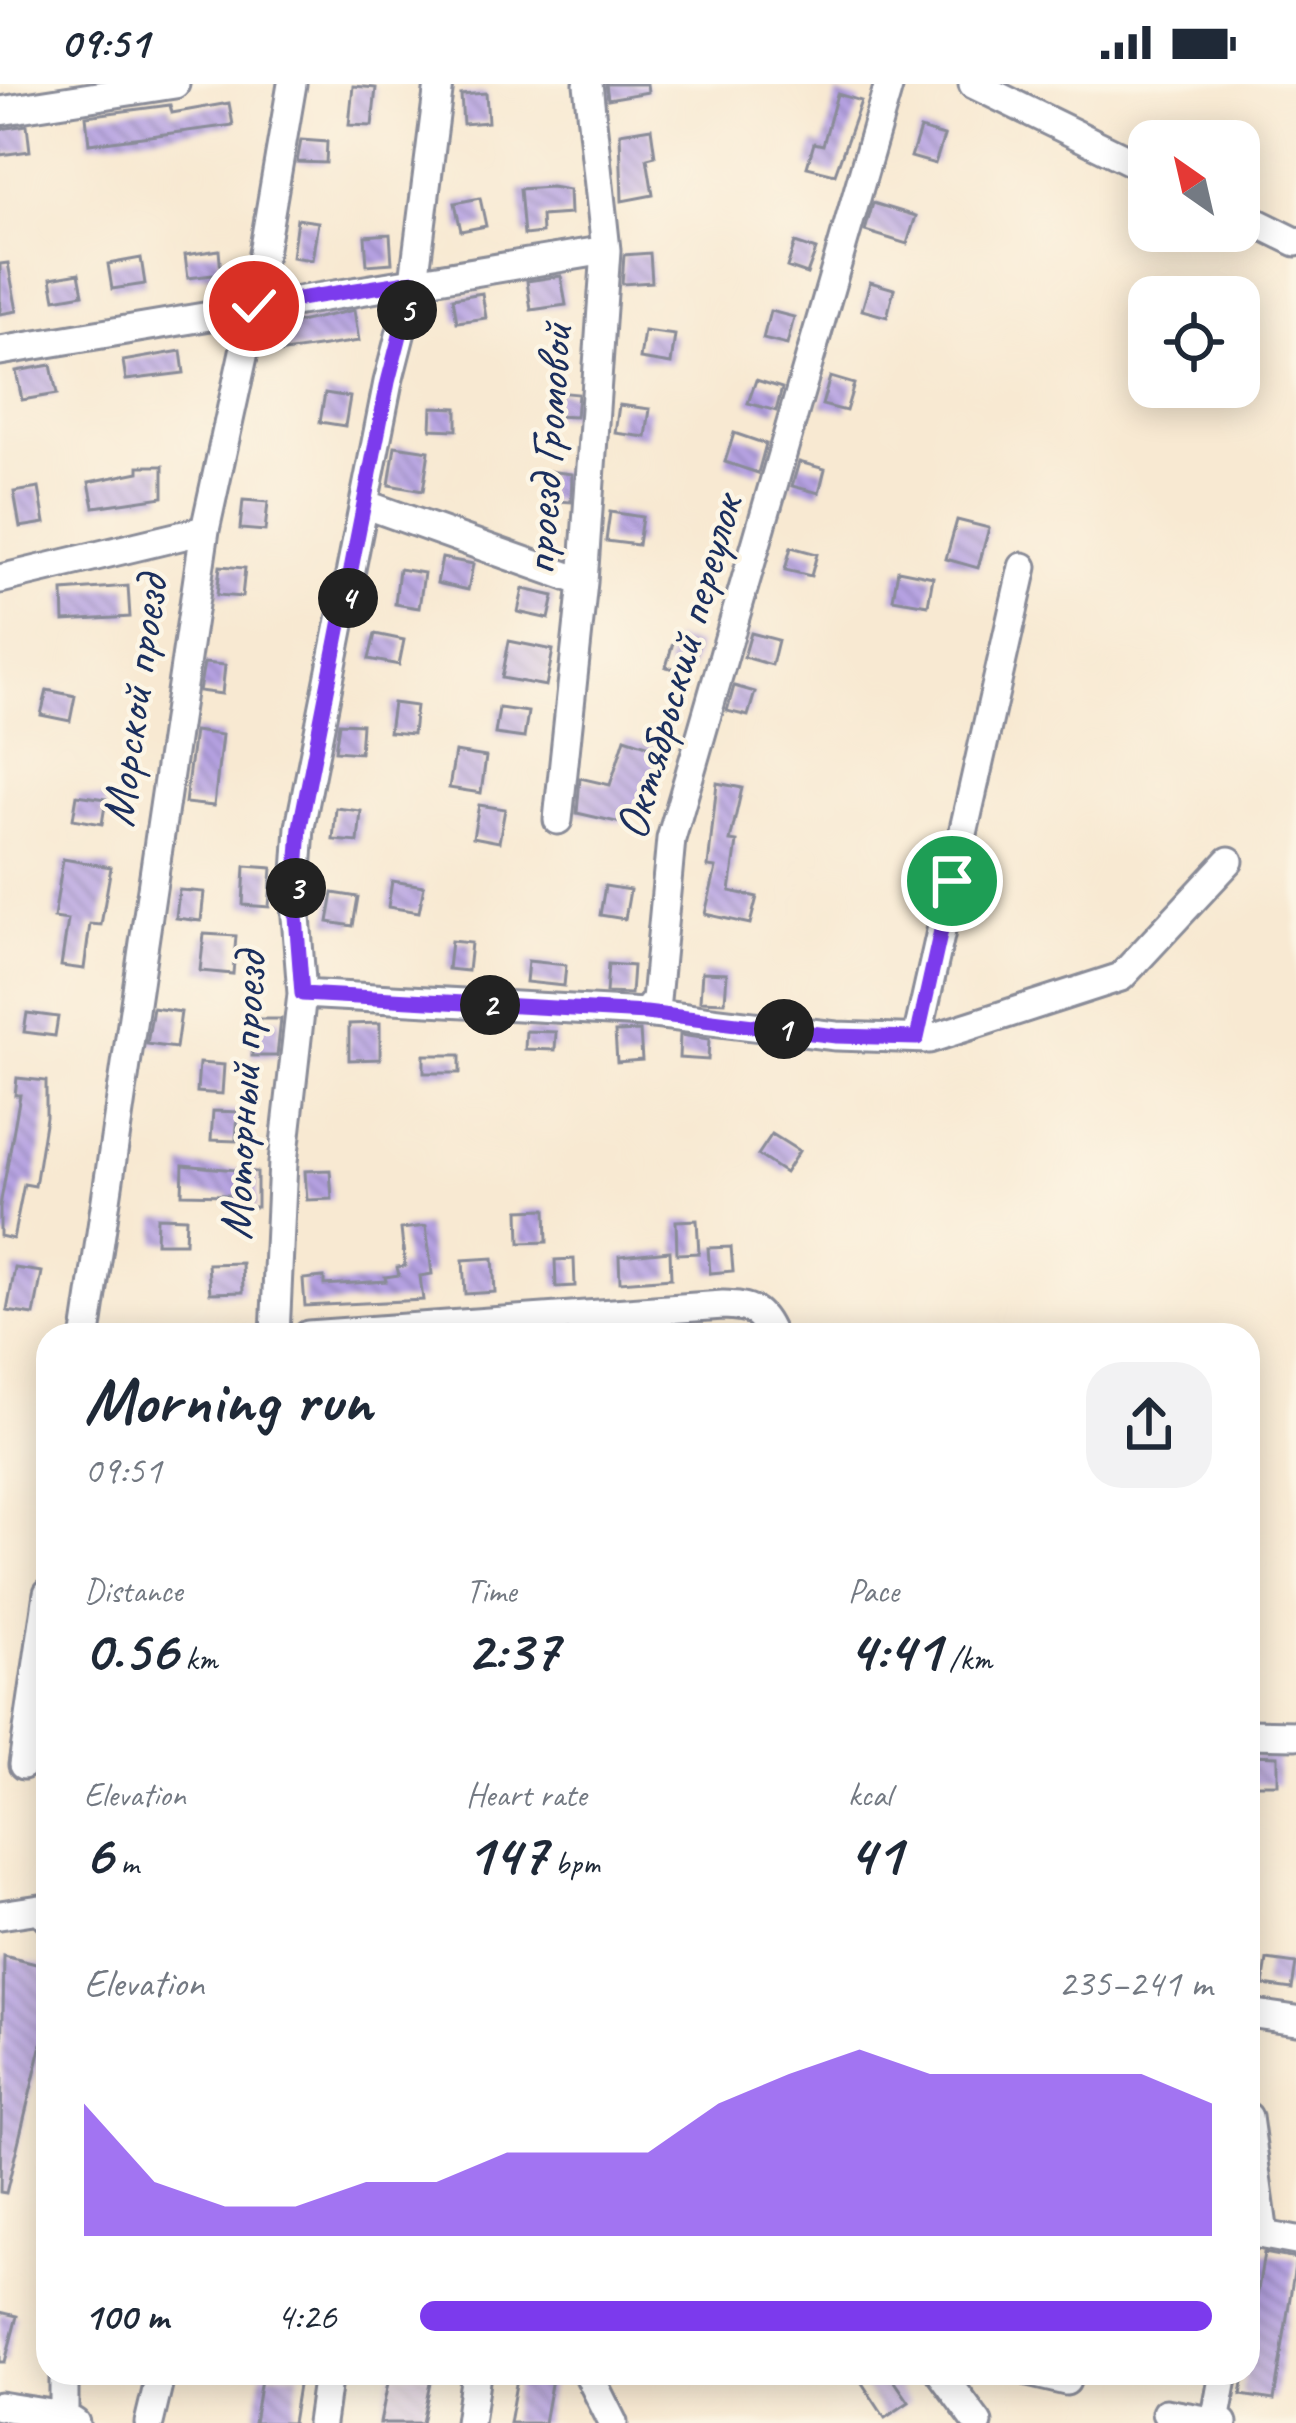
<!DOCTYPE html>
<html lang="en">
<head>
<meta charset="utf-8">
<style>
	body { margin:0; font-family:Caveat,sans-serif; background:#f2f2f3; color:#1f2937; height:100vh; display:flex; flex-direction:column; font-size:45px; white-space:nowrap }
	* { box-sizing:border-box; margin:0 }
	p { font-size:39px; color:#747a83 }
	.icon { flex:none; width:66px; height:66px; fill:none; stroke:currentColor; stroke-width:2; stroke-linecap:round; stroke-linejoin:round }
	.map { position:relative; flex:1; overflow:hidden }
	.details { position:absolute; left:36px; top:1239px; width:1224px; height:1062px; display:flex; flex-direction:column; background:#fff; border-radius:36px; box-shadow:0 6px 30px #0003 }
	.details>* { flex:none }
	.needle { width:78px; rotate:326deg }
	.tools { position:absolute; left:1128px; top:36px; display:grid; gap:24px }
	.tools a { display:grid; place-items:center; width:132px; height:132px; border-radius:24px; background:#fff; box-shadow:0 6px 30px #0003; font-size:60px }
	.pin { position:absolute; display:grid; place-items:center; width:102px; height:102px; color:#fff; margin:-51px; border:6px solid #fff; border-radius:50%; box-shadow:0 3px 12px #0007 }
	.km { position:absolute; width:60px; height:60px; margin:-30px; border-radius:50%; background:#222; color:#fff; font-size:33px; line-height:60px; text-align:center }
	.round { display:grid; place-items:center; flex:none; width:126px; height:126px; border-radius:36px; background:#f2f2f3 }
	.head { display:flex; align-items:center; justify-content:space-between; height:204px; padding:0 48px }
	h1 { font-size:66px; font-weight:700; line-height:90px }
	.metrics { display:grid; grid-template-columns:repeat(3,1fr); gap:18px; height:204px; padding:12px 48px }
	.metrics div { display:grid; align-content:center }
	.metrics b { font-size:60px; font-weight:700 }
	.metrics small { font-size:33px; font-weight:400 }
	.metrics p { font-size:33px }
	.chart { height:336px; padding:24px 48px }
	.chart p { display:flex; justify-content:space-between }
	.chart svg { width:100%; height:216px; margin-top:12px; fill:#7c3aed; opacity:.7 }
	ul { padding:0 48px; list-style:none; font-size:39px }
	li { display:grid; grid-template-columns:192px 144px 1fr; align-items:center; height:90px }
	li i { height:30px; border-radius:15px; background:#7c3aed }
	.status { display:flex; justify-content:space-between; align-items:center; height:84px; padding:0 60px; background:#fff; direction:ltr }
	.status svg { height:33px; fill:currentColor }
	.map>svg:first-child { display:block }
</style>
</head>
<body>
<div class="status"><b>09:51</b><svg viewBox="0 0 49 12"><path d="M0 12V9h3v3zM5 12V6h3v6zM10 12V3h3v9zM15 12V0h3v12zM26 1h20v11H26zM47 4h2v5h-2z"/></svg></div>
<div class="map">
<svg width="1296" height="2339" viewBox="0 0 1296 2339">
	<defs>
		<pattern id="building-back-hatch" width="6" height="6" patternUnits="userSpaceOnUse" patternTransform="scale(3)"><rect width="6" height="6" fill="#b6a2e2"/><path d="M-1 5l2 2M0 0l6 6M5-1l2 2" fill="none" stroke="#9384ba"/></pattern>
	</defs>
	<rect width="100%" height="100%" fill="#fcf5e5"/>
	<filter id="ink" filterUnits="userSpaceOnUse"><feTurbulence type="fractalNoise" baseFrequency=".00833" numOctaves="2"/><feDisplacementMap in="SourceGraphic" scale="24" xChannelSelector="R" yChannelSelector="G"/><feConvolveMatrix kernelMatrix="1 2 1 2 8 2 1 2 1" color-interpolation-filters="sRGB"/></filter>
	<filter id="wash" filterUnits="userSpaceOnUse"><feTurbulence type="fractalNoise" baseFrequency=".004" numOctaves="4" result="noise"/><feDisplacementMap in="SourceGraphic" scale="48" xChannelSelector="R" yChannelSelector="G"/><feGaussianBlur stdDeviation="2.7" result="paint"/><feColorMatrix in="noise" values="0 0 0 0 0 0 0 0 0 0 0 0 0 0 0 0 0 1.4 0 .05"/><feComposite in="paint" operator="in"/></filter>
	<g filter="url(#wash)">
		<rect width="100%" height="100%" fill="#f8e9d2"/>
		<g id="blocks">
			<path fill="url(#building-back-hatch)" d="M 606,0 L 647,0 L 648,8 L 608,15 Z
				M 353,2 L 376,4 L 372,42 L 349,41 Z
				M 486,9 L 488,38 L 463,40 L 461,11 Z
				M 837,10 L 861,17 L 835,90 L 807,83 L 814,59 L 823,61 Z
				M 229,19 L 233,41 L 89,60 L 86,32 L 170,21 L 172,29 Z
				M 27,41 L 30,67 L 0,71 L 0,45 Z
				M 651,44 L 655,72 L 647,74 L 653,111 L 622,117 L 620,49 Z
				M 920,45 L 944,52 L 935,80 L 911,73 Z
				M 301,56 L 327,58 L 326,79 L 297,78 Z
				M 551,103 L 569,106 L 570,130 L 541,132 L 542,149 L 524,151 L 520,105 Z
				M 480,114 L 486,142 L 461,147 L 455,119 Z
				M 873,119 L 916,132 L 907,160 L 865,147 Z
				M 297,135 L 318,138 L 312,176 L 292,173 Z
				M 390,150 L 392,179 L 367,181 L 365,152 Z
				M 795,159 L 816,166 L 807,190 L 787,183 Z
				M 219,166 L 221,190 L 188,194 L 185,171 Z
				M 650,169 L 652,198 L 622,200 L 624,171 Z
				M 141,174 L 145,200 L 112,205 L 108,180 Z
				M 8,179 L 17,227 L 0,230 L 0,180 Z
				M 79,189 L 83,210 L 55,215 L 51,194 Z
				M 561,192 L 566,221 L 531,226 L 527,197 Z
				M 870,198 L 894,205 L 887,233 L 862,226 Z
				M 482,209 L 486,234 L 457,238 L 453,214 Z
				M 354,226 L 359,257 L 270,270 L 267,245 Z
				M 770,227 L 794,233 L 787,261 L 763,255 Z
				M 644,247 L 675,251 L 671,280 L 640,275 Z
				M 181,267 L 184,289 L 126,296 L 123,277 Z
				M 51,281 L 57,310 L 22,316 L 16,287 Z
				M 830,293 L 854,300 L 846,327 L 822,321 Z
				M 756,296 L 782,304 L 776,327 L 748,319 Z
				M 556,308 L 578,310 L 576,333 L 554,332 Z
				M 325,309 L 350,313 L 345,342 L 320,338 Z
				M 619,321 L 650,325 L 646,353 L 615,349 Z
				M 432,323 L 457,324 L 457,346 L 431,345 Z
				M 734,349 L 766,360 L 758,389 L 725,378 Z
				M 395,362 L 429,367 L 423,407 L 389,401 Z
				M 799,378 L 825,385 L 819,409 L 792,402 Z
				M 139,382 L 163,382 L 163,413 L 94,423 L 89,398 L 139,388 Z
				M 548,387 L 572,390 L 571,418 L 546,416 Z
				M 39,404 L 45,439 L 20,443 L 14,408 Z
				M 243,416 L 268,418 L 265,447 L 240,445 Z
				M 610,428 L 642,433 L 638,461 L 606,457 Z
				M 957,436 L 989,444 L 978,484 L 946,475 Z
				M 791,463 L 817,470 L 811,492 L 785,486 Z
				M 442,474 L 473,480 L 468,506 L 437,499 Z
				M 220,482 L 245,484 L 242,513 L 217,511 Z
				M 399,485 L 424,489 L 419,524 L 395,520 Z
				M 898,486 L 933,493 L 928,521 L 893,515 Z
				M 128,502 L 130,533 L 64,537 L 63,507 Z
				M 523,505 L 554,512 L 549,535 L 518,528 Z
				M 751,549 L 778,556 L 772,581 L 744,573 Z
				M 375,550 L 404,556 L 399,581 L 369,575 Z
				M 674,555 L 698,561 L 690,589 L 666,583 Z
				M 509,557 L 553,566 L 546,602 L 502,594 Z
				M 204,579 L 225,581 L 222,610 L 199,607 Z
				M 734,602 L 755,608 L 748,632 L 727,627 Z
				M 47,606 L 75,612 L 70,637 L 41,631 Z
				M 393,619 L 416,622 L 413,650 L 389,648 Z
				M 499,624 L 528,628 L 524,654 L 495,650 Z
				M 339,639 L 362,640 L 360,669 L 335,667 Z
				M 194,647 L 222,651 L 214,722 L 185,719 Z
				M 625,654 L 659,665 L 640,731 L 623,728 L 621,739 L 577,729 L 580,694 L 610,701 Z
				M 455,668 L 486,673 L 481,709 L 449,704 Z
				M 717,699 L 742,704 L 730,757 L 737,758 L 730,807 L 757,813 L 750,840 L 705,830 L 716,784 L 708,783 Z
				M 77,711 L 106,715 L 102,740 L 73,735 Z
				M 479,721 L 505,725 L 499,758 L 473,753 Z
				M 336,724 L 361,727 L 358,758 L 333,756 Z
				M 63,775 L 111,783 L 101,841 L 90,840 L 84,885 L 61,882 L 68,836 L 54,834 Z
				M 245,782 L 272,784 L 269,823 L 243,821 Z
				M 392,797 L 424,802 L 419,828 L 388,823 Z
				M 605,802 L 630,806 L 625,835 L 600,831 Z
				M 179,806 L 204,808 L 201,837 L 176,834 Z
				M 333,809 L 358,813 L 353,842 L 328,838 Z
				M 204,850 L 236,852 L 233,890 L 200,887 Z
				M 451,857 L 471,859 L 468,887 L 448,885 Z
				M 528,877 L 566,881 L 564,902 L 526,898 Z
				M 608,880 L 633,882 L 631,910 L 606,909 Z
				M 702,888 L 727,889 L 725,918 L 700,917 Z
				M 153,924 L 181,928 L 176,964 L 147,960 Z
				M 27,929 L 58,933 L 55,952 L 24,948 Z
				M 253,935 L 281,935 L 277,972 L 252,972 Z
				M 380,939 L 380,975 L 349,976 L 349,940 Z
				M 526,947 L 556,948 L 555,966 L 525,965 Z
				M 640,947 L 642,976 L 617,978 L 615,948 Z
				M 680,951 L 709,955 L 708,976 L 679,974 Z
				M 424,971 L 460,971 L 460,989 L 424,989 Z
				M 199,979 L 224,981 L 222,1010 L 197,1008 Z
				M 17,994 L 46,997 L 46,1033 L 35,1102 L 24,1100 L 13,1155 L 0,1152 L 0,1122 L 20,1011 L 15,1011 Z
				M 213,1027 L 238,1028 L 236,1057 L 211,1056 Z
				M 772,1050 L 799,1067 L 785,1089 L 758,1071 Z
				M 183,1081 L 257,1088 L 257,1123 L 228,1123 L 228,1111 L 182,1110 Z
				M 330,1086 L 332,1115 L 307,1116 L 305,1087 Z
				M 546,1125 L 547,1158 L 520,1159 L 519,1126 Z
				M 157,1133 L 186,1134 L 185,1159 L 156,1159 Z
				M 697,1136 L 699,1169 L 677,1170 L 676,1137 Z
				M 426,1142 L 432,1190 L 420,1192 L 423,1216 L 305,1222 L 303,1195 L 324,1193 L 324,1201 L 386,1197 L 385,1193 L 399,1191 L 397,1183 L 405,1182 L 401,1145 Z
				M 731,1163 L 733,1187 L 710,1189 L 708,1164 Z
				M 670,1167 L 671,1194 L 620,1198 L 619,1172 Z
				M 493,1174 L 495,1208 L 465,1210 L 463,1176 Z
				M 574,1175 L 575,1202 L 556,1203 L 555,1176 Z
				M 242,1179 L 243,1208 L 210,1209 L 208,1180 Z
				M 15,1184 L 42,1188 L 34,1231 L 7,1227 Z
				M 1248,1671 L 1278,1672 L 1278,1700 L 1248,1700 Z
				M 4,1872 L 48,1883 L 48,1935 L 6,2109 L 0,2108 Z
				M 1267,1876 L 1296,1880 L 1292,1905 L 1263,1901 Z
				M 1264,2169 L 1296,2175 L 1274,2316 L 1241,2311 Z
				M 0,2228 L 17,2232 L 5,2278 L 0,2278 Z
				M 262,2289 L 300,2289 L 292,2339 L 254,2339 Z
				M 390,2289 L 432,2289 L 422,2339 L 380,2339 Z
				M 518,2289 L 553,2289 L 544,2339 L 509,2339 Z
				M 877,2289 L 889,2289 L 909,2318 L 885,2334 L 862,2299 Z"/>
		</g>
	</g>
	<g filter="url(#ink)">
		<use href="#blocks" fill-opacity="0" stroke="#8a8c98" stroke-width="3"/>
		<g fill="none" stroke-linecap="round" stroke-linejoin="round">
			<g stroke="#8a8c98" stroke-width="33">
				<path id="minor" d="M 973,0 L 1149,86
					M 0,27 L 175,0
					M 1239,130 L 1296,158
					M 0,267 L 606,166
					M 367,421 L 583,498
					M 0,495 L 205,446
					M 558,736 L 583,498 L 606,166 L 588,0
					M 302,910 L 645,929 L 656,916 L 671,755 L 889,0
					M 645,929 L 836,952 L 929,955 L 1121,893 L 1229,777
					M 917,954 L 1023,483
					M 86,1251 L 205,446 L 254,222 L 292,0
					M 275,1251 L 283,1078 L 302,910 L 295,819 L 300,743 L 388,298 L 414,197 L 439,0
					M 308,1251 L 723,1221 C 751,1222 760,1225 771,1251
					M 1248,1650 L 1296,1651
					M 23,1681 L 48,1509
					M 0,1831 L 40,1825 L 48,1834
					M 1248,1929 L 1296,1936
					M 1248,2033 L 1264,2151
					M 1248,2148 L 1296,2157
					M 588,2289 L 613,2339
					M 941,2289 L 978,2339
					M 1032,2289 L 1066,2297
					M 0,2322 L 64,2332 L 75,2339
					M 1166,2329 L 1223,2339
					M 64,2332 L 64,2289
					M 1215,2338 L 1224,2289
					M 149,2339 L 161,2289
					M 321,2339 L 328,2289
					M 469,2339 L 476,2289"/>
			</g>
			<use href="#minor" stroke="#fff" stroke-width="27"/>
		</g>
	</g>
	<g fill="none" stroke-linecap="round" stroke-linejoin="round" filter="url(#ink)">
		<g stroke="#fff" stroke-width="24">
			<path id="route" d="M 254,222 L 414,197 L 388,298 L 300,743 L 295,819 L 302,910 L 646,929 L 836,952 L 917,954 L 952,797"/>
		</g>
		<use href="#route" stroke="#7c3aed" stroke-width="15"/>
	</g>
	<g text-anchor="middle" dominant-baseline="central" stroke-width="9" stroke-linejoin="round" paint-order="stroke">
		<g font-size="48" fill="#1b2f5e" stroke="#fcf5e5">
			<text transform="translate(547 365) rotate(-86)">проезд Громовой</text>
			<text transform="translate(678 583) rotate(-74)">Октябрьский переулок</text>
			<text transform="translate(134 617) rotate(-82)">Морской проезд</text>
			<text transform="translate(242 1012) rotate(-87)">Моторный проезд</text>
		</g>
	</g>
</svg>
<div class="tools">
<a><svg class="needle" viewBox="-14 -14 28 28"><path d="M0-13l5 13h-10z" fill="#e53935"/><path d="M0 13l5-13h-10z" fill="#747a83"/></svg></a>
<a><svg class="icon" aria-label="locate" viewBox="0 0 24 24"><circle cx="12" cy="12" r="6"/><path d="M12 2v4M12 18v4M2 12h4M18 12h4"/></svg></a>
</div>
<div class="pin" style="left:952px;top:797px;background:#1e9e55"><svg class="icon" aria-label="arrive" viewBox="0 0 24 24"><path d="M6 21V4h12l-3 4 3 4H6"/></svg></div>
<div class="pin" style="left:254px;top:222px;background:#d93025"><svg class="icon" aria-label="check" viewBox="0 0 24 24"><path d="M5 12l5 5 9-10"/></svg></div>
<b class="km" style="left:784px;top:945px">1</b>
<b class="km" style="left:490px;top:921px">2</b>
<b class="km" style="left:296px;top:804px">3</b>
<b class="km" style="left:348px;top:514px">4</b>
<b class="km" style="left:407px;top:226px">5</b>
<section class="details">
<div class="head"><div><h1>Morning run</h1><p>09:51</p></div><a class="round"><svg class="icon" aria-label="share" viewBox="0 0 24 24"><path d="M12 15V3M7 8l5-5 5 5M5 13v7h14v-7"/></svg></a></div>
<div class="metrics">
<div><p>Distance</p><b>0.56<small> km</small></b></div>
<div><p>Time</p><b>2:37</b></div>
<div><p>Pace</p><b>4:41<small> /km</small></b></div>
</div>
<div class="metrics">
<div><p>Elevation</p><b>6<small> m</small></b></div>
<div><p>Heart rate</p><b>147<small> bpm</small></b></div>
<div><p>kcal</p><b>41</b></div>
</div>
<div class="chart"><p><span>Elevation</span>235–241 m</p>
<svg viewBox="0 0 160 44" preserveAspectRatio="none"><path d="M0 44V17L10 33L20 38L30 38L40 33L50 33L60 27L70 27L80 27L90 17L100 11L110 6L120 11L130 11L140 11L150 11L160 17V44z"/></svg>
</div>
<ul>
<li><b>100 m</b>4:26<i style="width:100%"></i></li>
</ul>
</section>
</div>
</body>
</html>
